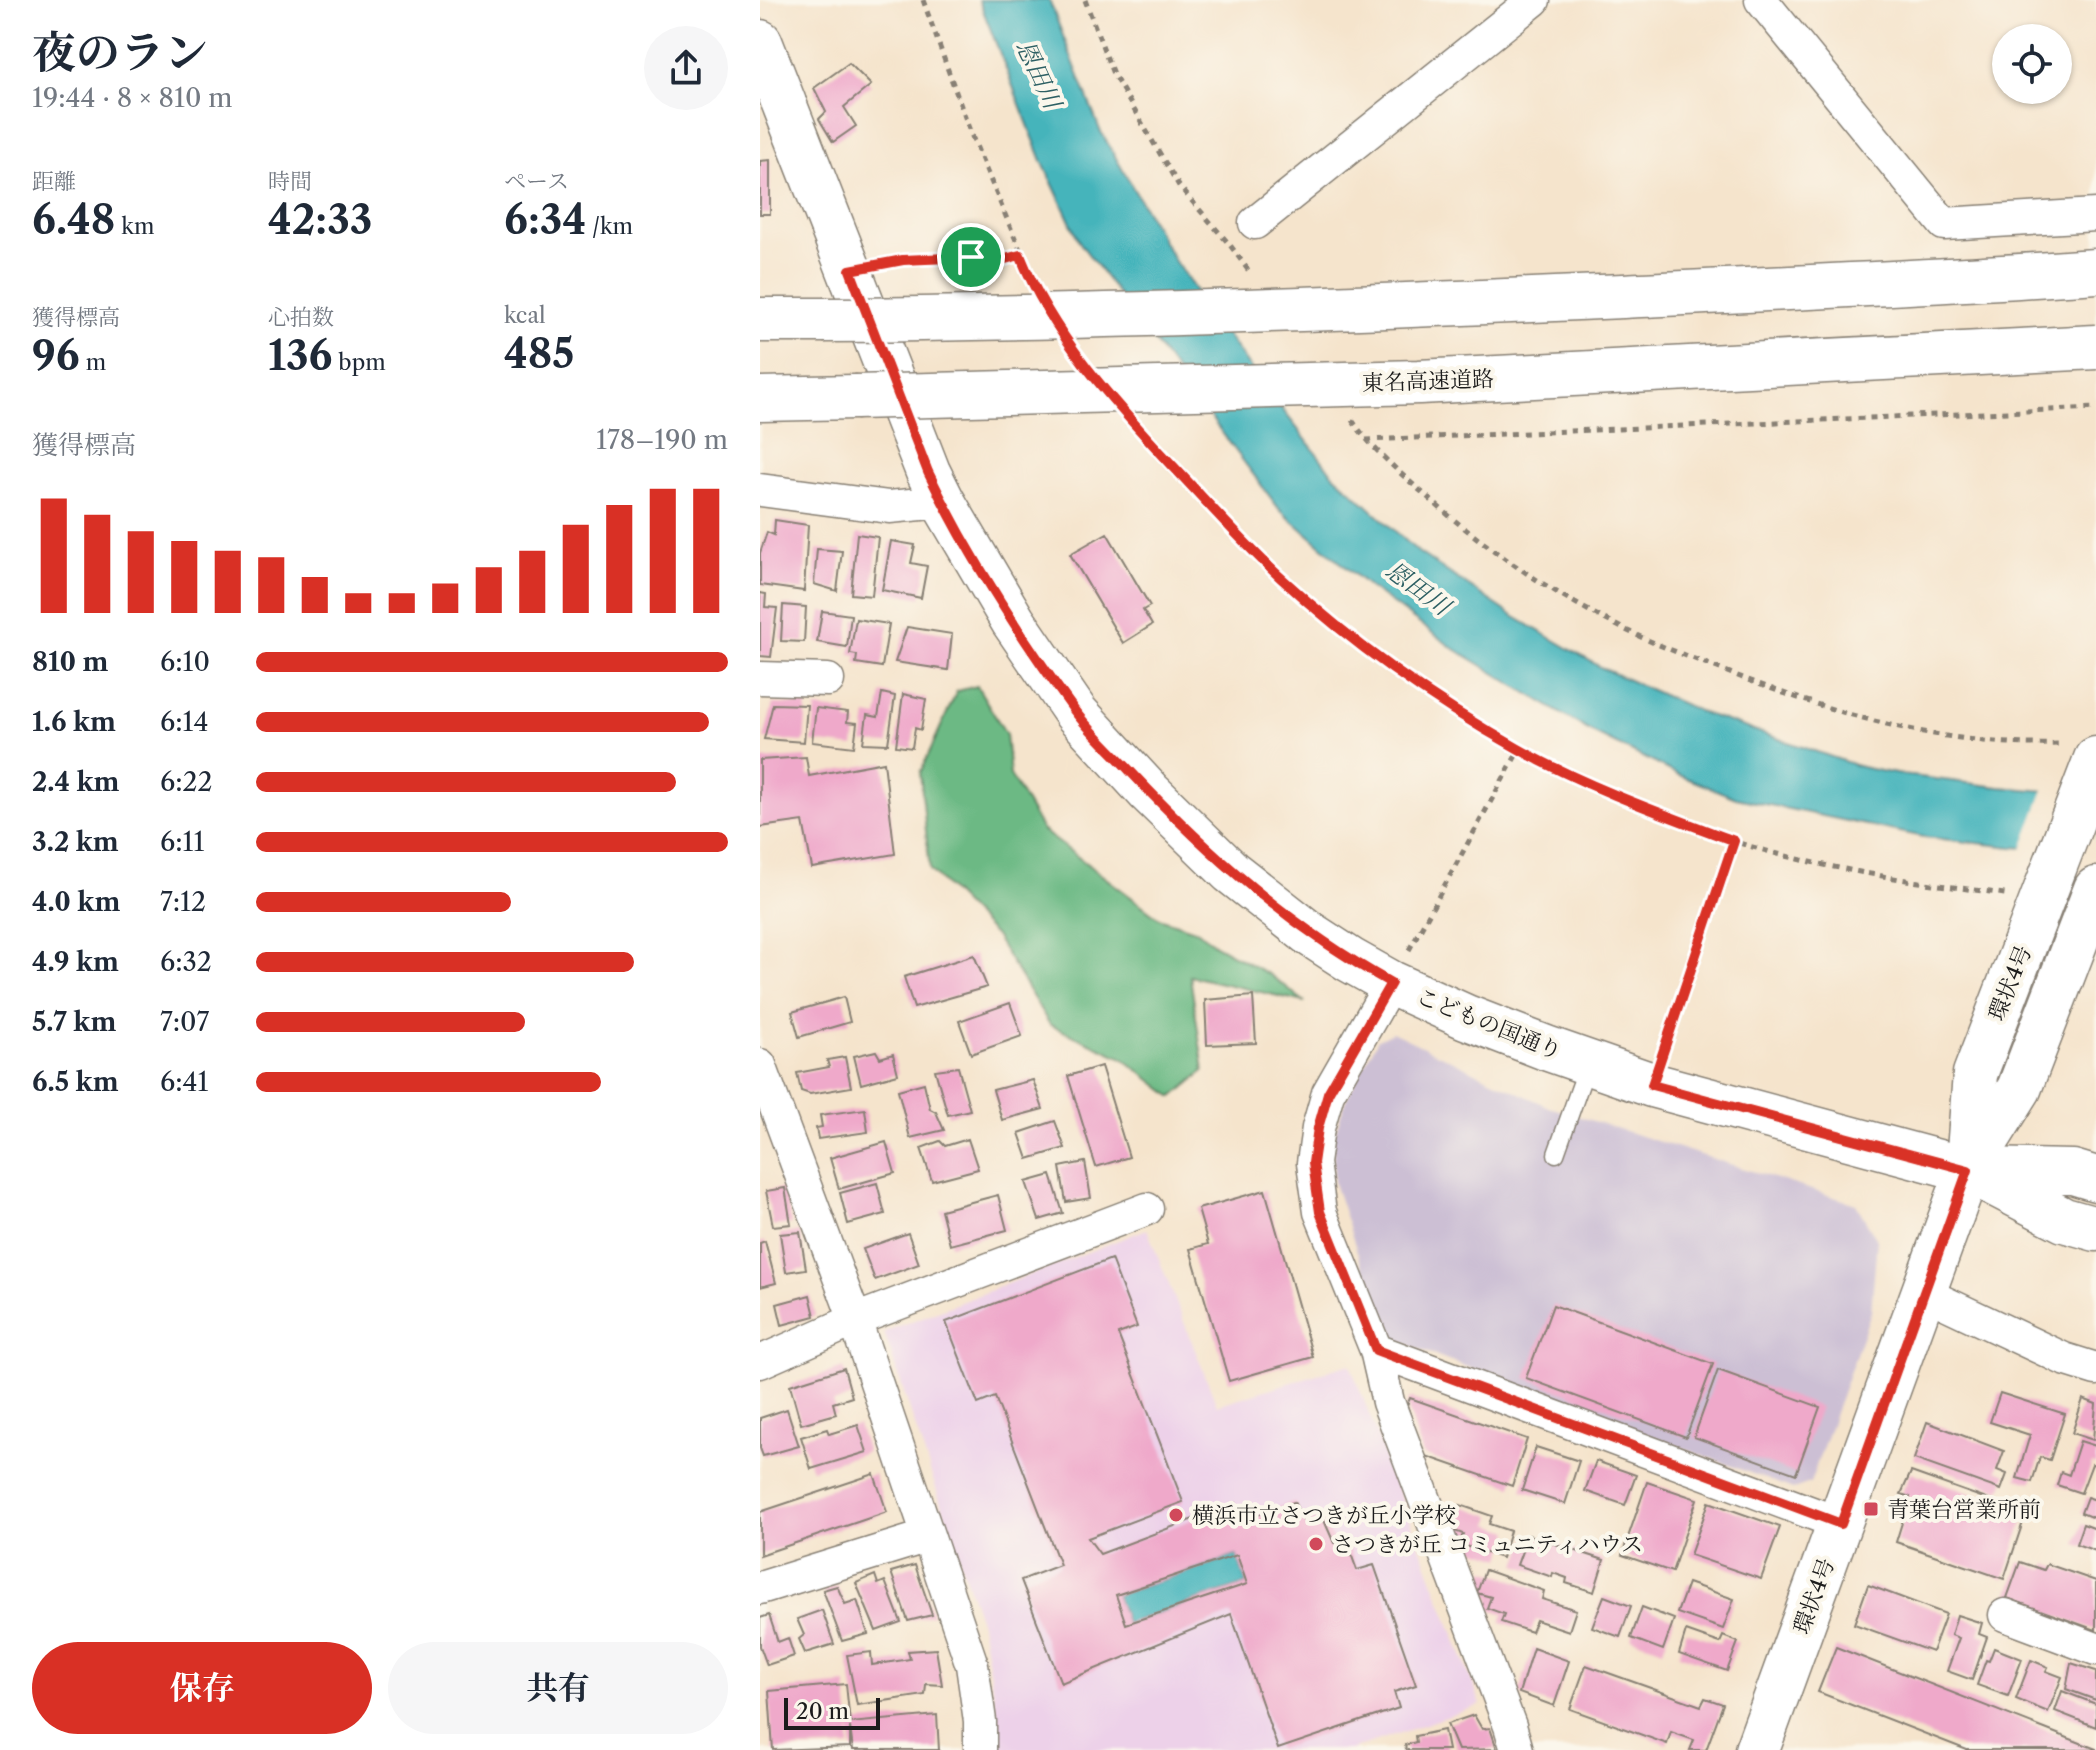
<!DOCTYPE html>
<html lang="ja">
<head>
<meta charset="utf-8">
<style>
	body { margin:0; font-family:"Libre Caslon Text","Noto Serif JP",serif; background:#f6f6f7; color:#1f2937; height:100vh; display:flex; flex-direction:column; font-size:30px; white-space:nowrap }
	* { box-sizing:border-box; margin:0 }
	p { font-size:26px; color:#747a83 }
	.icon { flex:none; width:44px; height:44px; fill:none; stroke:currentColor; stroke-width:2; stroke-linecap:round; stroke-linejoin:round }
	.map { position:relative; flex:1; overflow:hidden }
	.panel { display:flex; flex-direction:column; background:#fff; width:760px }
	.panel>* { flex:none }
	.tools { position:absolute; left:1232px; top:24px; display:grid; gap:16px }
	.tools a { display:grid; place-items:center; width:80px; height:80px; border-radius:50%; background:#fff; box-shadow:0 2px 6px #0004; font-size:40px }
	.scale { position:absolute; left:24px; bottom:20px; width:96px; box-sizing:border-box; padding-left:8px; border:4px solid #1c1c1c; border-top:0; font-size:22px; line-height:28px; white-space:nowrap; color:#1c1c1c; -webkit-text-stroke:6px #fbf7ec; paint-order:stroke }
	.pin { position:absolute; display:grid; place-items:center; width:68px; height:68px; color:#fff; margin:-34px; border:4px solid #fff; border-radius:50%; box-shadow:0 2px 8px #0007 }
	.round { display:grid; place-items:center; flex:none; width:84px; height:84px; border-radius:42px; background:#f6f6f7 }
	.summary { display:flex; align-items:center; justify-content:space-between; height:136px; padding:0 32px }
	h1 { font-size:44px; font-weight:700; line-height:60px }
	.figures { display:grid; grid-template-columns:repeat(3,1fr); gap:12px; height:136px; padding:8px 32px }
	.figures div { display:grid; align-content:center }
	.figures b { font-size:40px; font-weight:700 }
	.figures small { font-size:22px; font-weight:400 }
	.figures p { font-size:22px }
	.chart { height:224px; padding:16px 32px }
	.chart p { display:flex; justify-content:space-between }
	.chart svg { width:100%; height:144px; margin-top:8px; stroke:#d93025; stroke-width:6 }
	.button { display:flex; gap:16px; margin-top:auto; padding:16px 32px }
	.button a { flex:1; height:92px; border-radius:48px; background:#d93025; color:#fff; font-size:32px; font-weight:700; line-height:92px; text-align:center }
	.button a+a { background:#f6f6f7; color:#1f2937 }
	ul { padding:0 32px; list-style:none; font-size:26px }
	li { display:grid; grid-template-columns:128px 96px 1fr; align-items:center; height:60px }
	li i { height:20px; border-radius:10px; background:#d93025 }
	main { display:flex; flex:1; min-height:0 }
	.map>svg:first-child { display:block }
</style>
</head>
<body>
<main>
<section class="panel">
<div class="summary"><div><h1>夜のラン</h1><p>19:44 · 8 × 810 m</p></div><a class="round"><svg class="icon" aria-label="share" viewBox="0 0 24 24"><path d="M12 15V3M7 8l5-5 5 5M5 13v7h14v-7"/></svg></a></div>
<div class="figures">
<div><p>距離</p><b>6.48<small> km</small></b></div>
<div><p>時間</p><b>42:33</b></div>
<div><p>ペース</p><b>6:34<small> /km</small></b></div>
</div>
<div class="figures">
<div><p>獲得標高</p><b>96<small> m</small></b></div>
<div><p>心拍数</p><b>136<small> bpm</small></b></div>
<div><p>kcal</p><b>485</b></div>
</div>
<div class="chart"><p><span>獲得標高</span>178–190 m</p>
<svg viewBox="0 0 160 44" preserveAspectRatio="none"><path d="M5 44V9M15 44V14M25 44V19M35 44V22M45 44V25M55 44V27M65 44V33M75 44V38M85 44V38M95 44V35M105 44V30M115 44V25M125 44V17M135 44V11M145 44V6M155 44V6"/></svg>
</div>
<ul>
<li><b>810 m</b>6:10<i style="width:100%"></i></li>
<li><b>1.6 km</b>6:14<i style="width:96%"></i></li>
<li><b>2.4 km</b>6:22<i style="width:89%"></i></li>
<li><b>3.2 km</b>6:11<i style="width:100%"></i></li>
<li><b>4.0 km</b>7:12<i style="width:54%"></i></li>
<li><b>4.9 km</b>6:32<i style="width:80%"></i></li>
<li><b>5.7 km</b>7:07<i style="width:57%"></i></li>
<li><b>6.5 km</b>6:41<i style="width:73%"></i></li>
</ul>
<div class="button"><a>保存</a><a>共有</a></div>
</section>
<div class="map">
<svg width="1336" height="1750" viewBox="0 0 1336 1750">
	<rect width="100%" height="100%" fill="#fbf7ec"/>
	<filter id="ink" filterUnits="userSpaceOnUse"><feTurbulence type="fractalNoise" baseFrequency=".0125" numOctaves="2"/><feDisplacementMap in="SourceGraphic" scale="16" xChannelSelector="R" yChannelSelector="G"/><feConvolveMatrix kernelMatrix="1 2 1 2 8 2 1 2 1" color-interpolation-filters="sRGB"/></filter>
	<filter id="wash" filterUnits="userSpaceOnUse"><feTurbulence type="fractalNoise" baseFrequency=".006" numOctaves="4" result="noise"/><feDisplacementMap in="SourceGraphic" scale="32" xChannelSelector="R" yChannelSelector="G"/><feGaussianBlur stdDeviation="1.8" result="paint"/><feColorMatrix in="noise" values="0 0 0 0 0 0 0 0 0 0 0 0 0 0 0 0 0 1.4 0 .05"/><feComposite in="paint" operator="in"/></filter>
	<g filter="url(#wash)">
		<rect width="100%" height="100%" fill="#f5e4cc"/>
		<path fill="#edd1e9" d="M 387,1229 L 457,1405 L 590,1364 L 721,1705 L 590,1750 L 237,1750 L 241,1736 L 221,1624 L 124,1332 Z"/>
		<path fill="#ccbfd4" d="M 632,1032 L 789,1107 L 1096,1204 L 1117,1240 L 1111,1312 L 1050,1483 L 1033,1489 L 640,1342 L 622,1325 L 574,1183 L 573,1140 L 585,1102 L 618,1039 Z"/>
		<path fill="#6cb984" stroke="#446a50" stroke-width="2" d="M 217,686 L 246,734 L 250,775 L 282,830 L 399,918 L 438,931 L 455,945 L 510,975 L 545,1002 L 430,976 L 444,1071 L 413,1097 L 361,1057 L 290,1025 L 235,936 L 170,870 L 160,773 L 197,691 Z"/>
		<path fill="#44b4bb" stroke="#30686c" stroke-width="2" d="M 219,0 L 289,0 L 340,130 L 414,260 L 488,365 L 572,473 L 658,552 L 750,614 L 844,669 L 943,713 L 1101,767 L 1136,774 L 1239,787 L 1336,795 L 1336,853 L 1252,847 L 1164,837 L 976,798 L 919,775 L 830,731 L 693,648 L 609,587 L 520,510 L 320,243 L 283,163 Z
			M 477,1555 L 487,1584 L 366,1624 L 356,1595 Z"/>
		<path fill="#f5e4cc" d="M 1285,787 L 1336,791 L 1336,857 L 1261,852 Z"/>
		<g id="blocks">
			<path fill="#efa9ca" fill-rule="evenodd" d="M 89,63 L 111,85 L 84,107 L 96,126 L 73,142 L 59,119 L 66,112 L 54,88 Z
				M 10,160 L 10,214 L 0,214 L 0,161 Z
				M 15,520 L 48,525 L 44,591 L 0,585 L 0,553 L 7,532 L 14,535 Z
				M 347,533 L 390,606 L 383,610 L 392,625 L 363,643 L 310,554 Z
				M 97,534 L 118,537 L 112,596 L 91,594 Z
				M 131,541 L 155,545 L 151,563 L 167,566 L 161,598 L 122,590 Z
				M 57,549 L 82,551 L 77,591 L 54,584 Z
				M 0,593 L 6,594 L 5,607 L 17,608 L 11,657 L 0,656 Z
				M 23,605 L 46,607 L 44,642 L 21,641 Z
				M 62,611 L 91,615 L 87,647 L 57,642 Z
				M 96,619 L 129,624 L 122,667 L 96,663 L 97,655 L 90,654 Z
				M 147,627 L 192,634 L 188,670 L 135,662 Z
				M 122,693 L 135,696 L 128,744 L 103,743 L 107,715 L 118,717 Z
				M 143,694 L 166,699 L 161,730 L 155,728 L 152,748 L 136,746 Z
				M 13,704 L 47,705 L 44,742 L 4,739 Z
				M 56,708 L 88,712 L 87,722 L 97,723 L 94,747 L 52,742 Z
				M 46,757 L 49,776 L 124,762 L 135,854 L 52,868 L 43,821 L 0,827 L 0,760 Z
				M 214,955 L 227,987 L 154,1008 L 144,977 Z
				M 493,996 L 496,1043 L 447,1045 L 445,1000 Z
				M 84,997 L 90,1022 L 39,1037 L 32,1012 Z
				M 250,1003 L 262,1036 L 211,1054 L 199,1021 Z
				M 116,1051 L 120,1058 L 133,1054 L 138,1074 L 101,1084 L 94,1056 Z
				M 85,1057 L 91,1087 L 50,1094 L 41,1091 L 37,1073 L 69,1067 L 67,1060 Z
				M 341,1066 L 369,1157 L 336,1167 L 308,1076 Z
				M 198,1067 L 210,1110 L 188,1115 L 175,1070 Z
				M 273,1080 L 283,1109 L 242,1120 L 233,1090 Z
				M 164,1083 L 170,1109 L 176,1112 L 184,1130 L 150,1138 L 138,1090 Z
				M 105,1109 L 108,1132 L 58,1139 L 56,1128 L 62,1127 L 60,1115 Z
				M 295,1121 L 305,1148 L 268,1159 L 259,1133 Z
				M 208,1139 L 218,1169 L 172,1181 L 161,1148 L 180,1141 L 185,1146 Z
				M 126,1142 L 135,1173 L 79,1189 L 70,1158 Z
				M 325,1162 L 331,1198 L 306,1202 L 300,1167 Z
				M 291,1175 L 303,1213 L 279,1220 L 266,1182 Z
				M 117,1183 L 125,1214 L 88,1224 L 80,1193 Z
				M 25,1188 L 31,1224 L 13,1226 L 6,1191 Z
				M 505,1190 L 553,1357 L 469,1381 L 430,1249 L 448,1244 L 438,1209 Z
				M 238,1195 L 247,1230 L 190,1245 L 181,1210 Z
				M 40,1232 L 46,1269 L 26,1272 L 20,1234 Z
				M 148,1233 L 159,1264 L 115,1280 L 103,1249 Z
				M 5,1241 L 16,1283 L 0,1287 L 0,1243 Z
				M 351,1259 L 377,1327 L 358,1334 L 423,1502 L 328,1538 L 340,1554 L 476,1503 L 483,1520 L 534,1502 L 545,1523 L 563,1518 L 574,1543 L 587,1543 L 597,1570 L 614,1565 L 656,1685 L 634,1692 L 639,1708 L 518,1749 L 471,1614 L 301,1683 L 261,1580 L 300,1565 L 235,1397 L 218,1404 L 186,1322 ZM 477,1555 L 487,1584 L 366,1624 L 356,1595 Z
				M 50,1295 L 55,1316 L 22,1325 L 17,1304 Z
				M 793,1305 L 953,1364 L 926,1437 L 766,1378 Z
				M 84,1368 L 92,1397 L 73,1403 L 76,1414 L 41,1424 L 30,1385 Z
				M 958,1370 L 1060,1407 L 1036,1474 L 934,1437 Z
				M 1240,1393 L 1305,1414 L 1290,1460 L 1280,1457 L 1272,1482 L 1257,1478 L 1270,1435 L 1230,1422 Z
				M 650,1398 L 767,1439 L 752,1486 L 663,1455 L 647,1405 Z
				M 1323,1399 L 1336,1404 L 1333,1440 L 1312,1433 Z
				M 27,1409 L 39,1446 L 3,1456 L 0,1448 L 0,1418 Z
				M 1167,1422 L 1244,1451 L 1237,1470 L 1247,1474 L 1241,1490 L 1154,1459 Z
				M 98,1425 L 107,1452 L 51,1469 L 41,1437 L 67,1429 L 69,1434 Z
				M 1320,1441 L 1336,1446 L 1336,1465 L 1332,1464 L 1321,1493 L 1297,1485 L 1301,1472 L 1309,1475 Z
				M 776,1447 L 819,1461 L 805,1504 L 762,1490 Z
				M 836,1461 L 876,1475 L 865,1505 L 825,1491 Z
				M 1151,1472 L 1266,1513 L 1244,1579 L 1136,1542 L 1150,1497 L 1141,1494 Z
				M 114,1474 L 127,1512 L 0,1555 L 0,1512 Z
				M 887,1482 L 937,1499 L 912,1572 L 862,1555 Z
				M 1327,1497 L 1336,1500 L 1336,1519 L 1321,1513 Z
				M 949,1502 L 1020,1527 L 1001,1579 L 930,1555 Z
				M 700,1505 L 732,1516 L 729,1524 L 750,1531 L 742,1558 L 699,1544 L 703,1534 L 692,1530 Z
				M 1323,1524 L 1336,1529 L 1336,1551 L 1316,1544 Z
				M 768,1535 L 844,1560 L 834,1592 L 806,1583 L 807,1578 L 793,1573 L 792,1577 L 757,1565 Z
				M 1260,1562 L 1284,1570 L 1287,1564 L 1336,1581 L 1336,1630 L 1247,1598 Z
				M 155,1565 L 172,1615 L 148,1621 L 131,1572 Z
				M 725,1570 L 784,1591 L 782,1599 L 816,1610 L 809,1631 L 776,1620 L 771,1632 L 741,1622 L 744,1614 L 727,1608 L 731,1597 L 717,1593 Z
				M 115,1575 L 118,1584 L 125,1581 L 141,1622 L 116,1631 L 96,1583 Z
				M 928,1583 L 974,1599 L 963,1629 L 917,1613 Z
				M 1108,1585 L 1186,1614 L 1172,1652 L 1094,1624 Z
				M 77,1586 L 85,1604 L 97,1600 L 108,1634 L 82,1641 L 63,1590 Z
				M 844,1596 L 871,1606 L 860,1637 L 832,1627 Z
				M 882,1607 L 914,1619 L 903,1650 L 871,1638 Z
				M 62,1610 L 74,1644 L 45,1653 L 39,1639 L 44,1635 L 37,1619 Z
				M 9,1615 L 18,1642 L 28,1638 L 34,1656 L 7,1665 L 0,1646 L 0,1618 Z
				M 1197,1615 L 1222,1623 L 1219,1634 L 1227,1637 L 1212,1680 L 1187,1671 L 1199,1638 L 1191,1635 Z
				M 926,1631 L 960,1643 L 963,1636 L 978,1642 L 967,1671 L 919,1654 Z
				M 1076,1647 L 1336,1749 L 1336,1750 L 1207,1750 L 1058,1692 Z
				M 773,1648 L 809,1661 L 794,1706 L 759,1693 Z
				M 1234,1648 L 1262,1659 L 1248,1696 L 1217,1685 L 1226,1660 L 1229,1661 Z
				M 176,1649 L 182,1685 L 166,1684 L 165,1695 L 97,1705 L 87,1655 L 111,1652 L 112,1665 L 150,1659 L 148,1651 Z
				M 1271,1660 L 1288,1667 L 1286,1671 L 1302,1677 L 1288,1712 L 1256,1699 Z
				M 1311,1663 L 1336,1671 L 1336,1700 L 1306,1689 Z
				M 826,1665 L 941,1706 L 945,1698 L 963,1704 L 946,1750 L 930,1750 L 934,1740 L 911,1732 L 907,1744 L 810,1709 Z
				M 86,1684 L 90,1723 L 177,1715 L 179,1750 L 93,1750 L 90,1727 L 90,1747 L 13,1750 L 9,1691 Z
				M 1302,1691 L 1336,1704 L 1336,1727 L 1295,1711 Z
				M 714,1715 L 722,1729 L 730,1728 L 737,1749 L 698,1750 L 687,1724 Z
				M 684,1730 L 688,1750 L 646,1750 L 645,1745 L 656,1742 L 655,1736 Z"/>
		</g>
	</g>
	<g filter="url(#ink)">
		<use href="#blocks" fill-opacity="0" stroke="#888074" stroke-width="2"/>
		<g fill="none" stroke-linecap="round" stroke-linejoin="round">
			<g stroke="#888074" stroke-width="19">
				<path id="service" d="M 796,1154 L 828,1064"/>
			</g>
			<g stroke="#888074" stroke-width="35">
				<path id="minor" d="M 1001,0 L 1184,224 L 1336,215
					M 495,223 L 774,0
					M 0,490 L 129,507 L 183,502
					M 0,678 L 68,680
					M 631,983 L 568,1093 L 558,1128 L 553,1163 L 560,1212 L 616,1350 L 628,1402 L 750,1726 L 757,1750
					M 0,1065 L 95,1320 L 212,1665 L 220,1721 L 220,1750
					M 1162,1292 L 1304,1359 L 1336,1369
					M 616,1350 L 1081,1524
					M 0,1362 L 95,1320 L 387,1209
					M 0,1588 L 168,1536
					M 1245,1615 L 1336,1649"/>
			</g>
			<g stroke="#888074" stroke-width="47">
				<path id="secondary" d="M 0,42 L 168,472 L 183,502 L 253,621 L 316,713 L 389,792 L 471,872 L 550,934 L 590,960 L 631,983 L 706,1017 L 786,1048 L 892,1085 L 1208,1170 L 1304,1220 L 1336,1229
					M 1218,1170 L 1313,1172 L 1336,1179"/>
			</g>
			<g stroke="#888074" stroke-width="47">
				<path id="primary" d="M 1208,1164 L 1215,1074 L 1336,759
					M 997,1750 L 1208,1170 L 1259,1089 L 1336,889"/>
			</g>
			<g stroke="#888074" stroke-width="47">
				<path id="motorway" d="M 0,320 L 63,320
					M 0,399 L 95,397"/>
			</g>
			<path stroke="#888074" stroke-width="5" stroke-dasharray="6 6" stroke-linecap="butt" d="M 163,0 L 211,134 L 272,278
				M 325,0 L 353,74 L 419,186 L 470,245 L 491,274
				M 127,263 C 154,258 183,255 210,257 C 230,257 241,263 260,255
				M 592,420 C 612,449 638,471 664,494 C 725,549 796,596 870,632 C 899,646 930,657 960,669 C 1070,713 1182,747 1301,744
				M 376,426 C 439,494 501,564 572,623 C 690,719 828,794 973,841 C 1061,869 1154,882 1245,894
				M 606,440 L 1336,408
				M 649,950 L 759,750
				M 904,1050 L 974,841"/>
			<use href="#service" stroke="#fff" stroke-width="16"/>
			<use href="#minor" stroke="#fff" stroke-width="32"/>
			<use href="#secondary" stroke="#fff" stroke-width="44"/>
			<use href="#primary" stroke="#fff" stroke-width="44"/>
			<use href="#motorway" stroke="#fff" stroke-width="44"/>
			<g stroke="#888074" stroke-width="47" stroke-linecap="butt">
				<path id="motorway-bridge" d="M 63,320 C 330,318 597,308 863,296 C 1021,288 1178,282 1336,271
					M 95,397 L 659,382 L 1336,347"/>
			</g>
			<use href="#motorway-bridge" stroke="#fff" stroke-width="44"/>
		</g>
	</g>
	<g fill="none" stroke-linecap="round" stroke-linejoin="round" filter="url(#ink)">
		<g stroke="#fff" stroke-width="16">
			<path id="route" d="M 260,255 C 292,335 354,403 412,465 C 448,503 483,543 521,578 C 593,644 673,701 757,748 C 824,786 902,814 974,841 L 892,1085 L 1208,1170 L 1081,1524 L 616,1350 L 560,1212 L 553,1163 L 558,1128 L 568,1093 L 631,983 C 532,928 449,855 372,773 C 353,752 331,733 314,710 C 260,636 208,555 168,472 L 90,270 L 143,260 L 211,257 L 238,261 Z"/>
		</g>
		<use href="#route" stroke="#d93025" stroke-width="10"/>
	</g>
	<g fill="#d1495b" stroke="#fbf7ec" stroke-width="3">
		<rect x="1103" y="1501" width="16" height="16" rx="4"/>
		<circle cx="416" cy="1515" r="8"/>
		<circle cx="556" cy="1544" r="8"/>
	</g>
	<g text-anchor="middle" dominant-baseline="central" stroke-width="8" stroke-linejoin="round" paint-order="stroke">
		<g font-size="22" fill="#1c1c1c" stroke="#fbf7ec">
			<text transform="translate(668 381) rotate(-2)">東名高速道路</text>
			<text transform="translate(1250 983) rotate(-68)">環状4号</text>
			<text transform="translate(729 1024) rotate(22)">こどもの国通り</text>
			<text transform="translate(1054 1596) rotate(-70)">環状4号</text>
		</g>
		<g font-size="22" fill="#1c1c1c" stroke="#fbf7ec" text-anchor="start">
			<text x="1127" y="1509">青葉台営業所前</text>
			<text x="432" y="1515">横浜市立さつきが丘小学校</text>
			<text x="572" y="1544">さつきが丘 コミュニティハウス</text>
		</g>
		<g font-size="24" font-style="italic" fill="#2e6064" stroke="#fbf7ec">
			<text transform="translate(279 74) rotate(65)">恩田川</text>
			<text transform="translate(658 588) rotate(36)">恩田川</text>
		</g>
	</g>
</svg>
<div class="tools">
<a><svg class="icon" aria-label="locate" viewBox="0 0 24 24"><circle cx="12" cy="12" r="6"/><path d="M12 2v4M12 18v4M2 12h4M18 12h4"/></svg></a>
</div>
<div class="scale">20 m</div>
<div class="pin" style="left:211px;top:257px;background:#1e9e55"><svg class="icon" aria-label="arrive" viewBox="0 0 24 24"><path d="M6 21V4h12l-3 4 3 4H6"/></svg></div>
</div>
</main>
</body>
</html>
